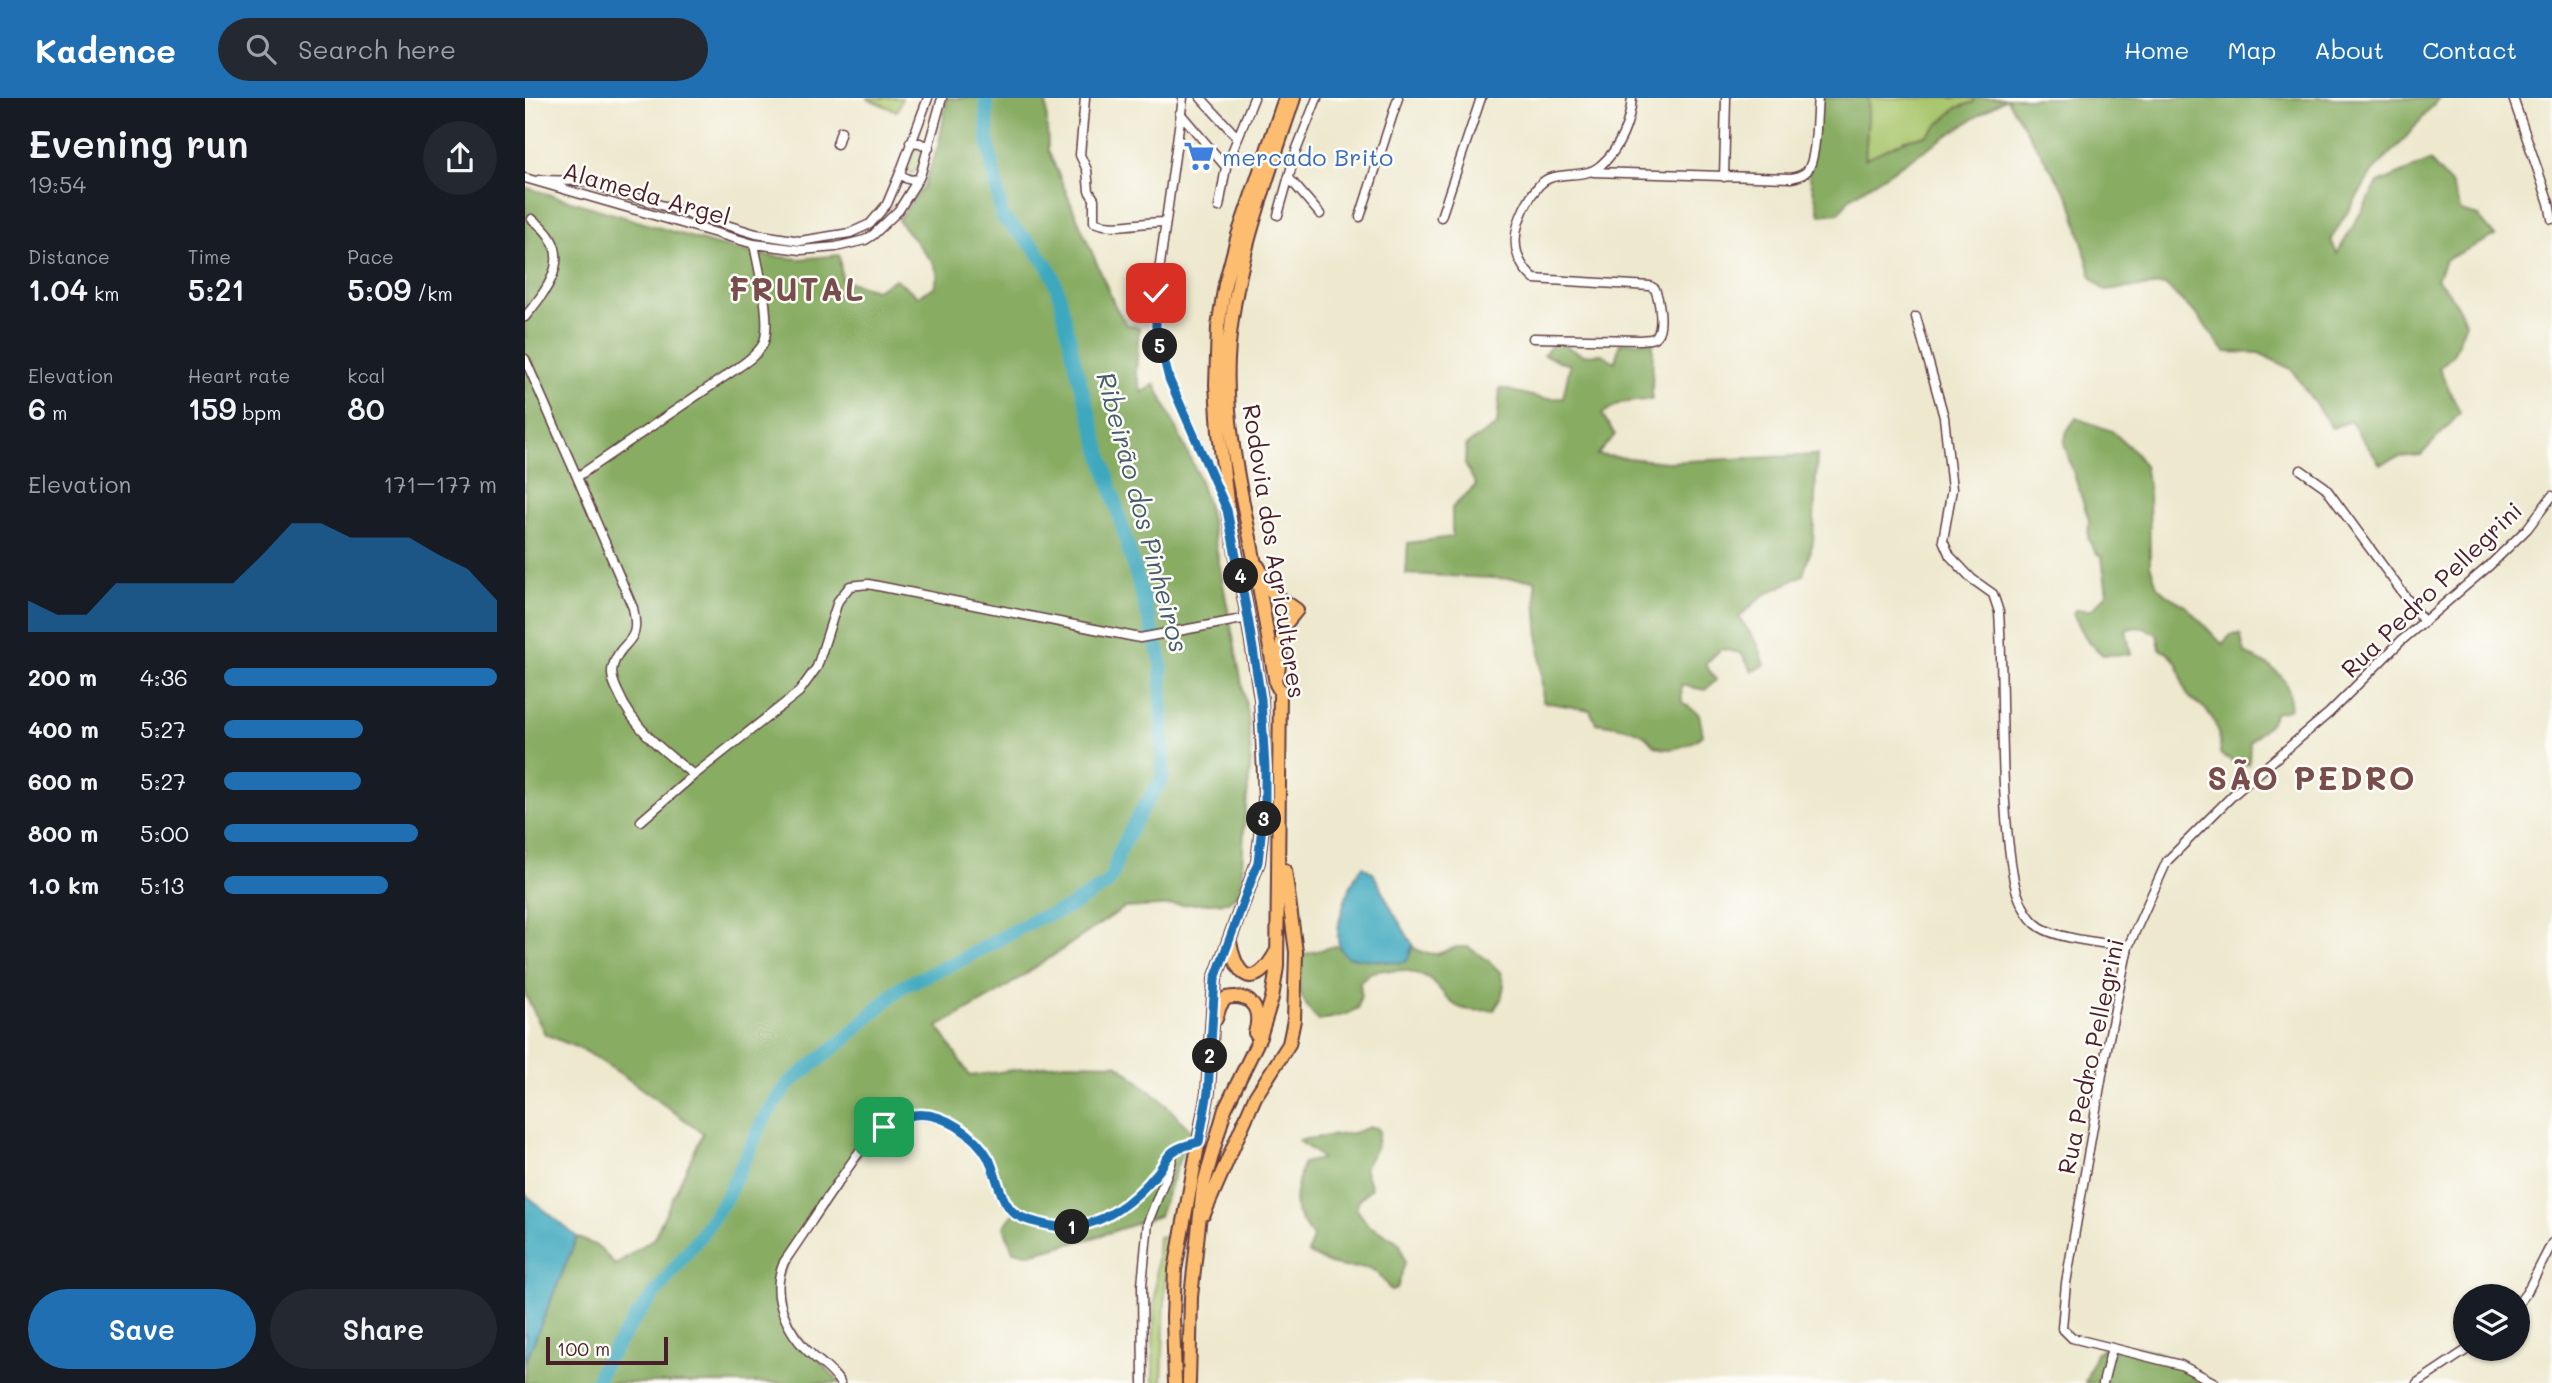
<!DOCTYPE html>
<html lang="en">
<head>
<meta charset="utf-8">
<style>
	body { margin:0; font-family:Mali,sans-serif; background:#242831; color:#f1f3f6; height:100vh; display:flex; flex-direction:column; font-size:26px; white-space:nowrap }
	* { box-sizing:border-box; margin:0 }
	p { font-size:23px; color:#9ea1a6 }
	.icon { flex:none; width:38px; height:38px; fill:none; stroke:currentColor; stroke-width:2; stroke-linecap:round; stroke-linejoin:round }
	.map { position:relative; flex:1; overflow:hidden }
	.sheet { display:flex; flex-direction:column; background:#171b24; width:525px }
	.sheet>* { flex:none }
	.buttons { position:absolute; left:1928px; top:1186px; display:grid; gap:14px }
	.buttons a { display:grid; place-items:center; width:77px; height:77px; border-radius:50%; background:#171b24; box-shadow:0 2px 5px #0004; font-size:35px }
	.scale { position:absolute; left:21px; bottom:18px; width:122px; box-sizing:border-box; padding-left:7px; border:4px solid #4a1f2b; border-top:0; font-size:19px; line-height:24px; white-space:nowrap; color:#4a1f2b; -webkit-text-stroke:5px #fdfcf7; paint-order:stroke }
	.pin { position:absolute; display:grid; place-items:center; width:60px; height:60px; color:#fff; margin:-30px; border-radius:14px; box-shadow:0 4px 10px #0006 }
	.km { position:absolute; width:35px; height:35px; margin:-18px; border-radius:50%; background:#222; color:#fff; font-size:19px; line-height:35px; text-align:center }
	.round { display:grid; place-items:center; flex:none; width:74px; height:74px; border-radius:37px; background:#242831 }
	.summary { display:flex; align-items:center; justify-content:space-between; height:119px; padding:0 28px }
	h1 { font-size:38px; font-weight:600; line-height:52px }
	.stats { display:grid; grid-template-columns:repeat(3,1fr); gap:10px; height:119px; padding:7px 28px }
	.stats div { display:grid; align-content:center }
	.stats b { font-size:30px; font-weight:600 }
	.stats small { font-size:19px; font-weight:400 }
	.stats p { font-size:19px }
	.chart { height:196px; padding:14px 28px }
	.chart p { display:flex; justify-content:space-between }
	.chart svg { width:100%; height:126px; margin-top:7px; fill:#1f6fb2; opacity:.7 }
	.cta { display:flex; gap:14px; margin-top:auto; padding:14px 28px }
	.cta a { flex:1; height:80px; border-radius:42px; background:#1f6fb2; color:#fff; font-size:28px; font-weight:600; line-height:80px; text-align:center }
	.cta a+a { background:#242831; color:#f1f3f6 }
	ul { padding:0 28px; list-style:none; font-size:23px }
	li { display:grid; grid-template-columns:112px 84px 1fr; align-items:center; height:52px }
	li i { height:18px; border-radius:9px; background:#1f6fb2 }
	header { display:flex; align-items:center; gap:42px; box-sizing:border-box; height:98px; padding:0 35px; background:#1f6fb2; color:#fff }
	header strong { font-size:33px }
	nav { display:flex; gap:38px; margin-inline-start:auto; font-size:24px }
	.search { width:490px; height:63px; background:#242831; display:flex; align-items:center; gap:18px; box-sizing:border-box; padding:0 24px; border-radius:38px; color:#9ea1a6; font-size:26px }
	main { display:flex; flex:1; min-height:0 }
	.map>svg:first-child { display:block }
</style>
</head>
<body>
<header>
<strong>Kadence</strong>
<div class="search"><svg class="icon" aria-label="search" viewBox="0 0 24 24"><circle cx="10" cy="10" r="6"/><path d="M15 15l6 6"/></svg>Search here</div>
<nav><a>Home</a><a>Map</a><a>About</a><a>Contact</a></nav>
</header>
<main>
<section class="sheet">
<div class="summary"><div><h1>Evening run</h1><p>19:54</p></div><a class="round"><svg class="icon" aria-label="share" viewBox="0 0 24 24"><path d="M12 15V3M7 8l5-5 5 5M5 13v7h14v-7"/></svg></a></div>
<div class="stats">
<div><p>Distance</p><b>1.04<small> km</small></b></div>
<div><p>Time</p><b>5:21</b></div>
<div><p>Pace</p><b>5:09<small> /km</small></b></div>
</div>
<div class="stats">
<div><p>Elevation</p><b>6<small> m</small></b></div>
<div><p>Heart rate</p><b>159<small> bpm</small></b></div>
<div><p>kcal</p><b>80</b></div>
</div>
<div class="chart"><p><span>Elevation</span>171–177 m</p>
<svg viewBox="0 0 160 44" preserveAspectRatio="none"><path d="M0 44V33L10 38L20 38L30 27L40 27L50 27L60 27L70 27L80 17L90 6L100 6L110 11L120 11L130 11L140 17L150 22L160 33V44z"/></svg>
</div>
<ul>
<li><b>200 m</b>4:36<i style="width:100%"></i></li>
<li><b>400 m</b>5:27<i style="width:51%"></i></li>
<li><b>600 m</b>5:27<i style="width:50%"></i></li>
<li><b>800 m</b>5:00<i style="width:71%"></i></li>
<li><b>1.0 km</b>5:13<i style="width:60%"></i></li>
</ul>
<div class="cta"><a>Save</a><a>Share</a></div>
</section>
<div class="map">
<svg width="2027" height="1285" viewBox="0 0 2027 1285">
	<rect width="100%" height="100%" fill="#fdfcf7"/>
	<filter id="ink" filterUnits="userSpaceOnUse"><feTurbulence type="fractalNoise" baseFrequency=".0143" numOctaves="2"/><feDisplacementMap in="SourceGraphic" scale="14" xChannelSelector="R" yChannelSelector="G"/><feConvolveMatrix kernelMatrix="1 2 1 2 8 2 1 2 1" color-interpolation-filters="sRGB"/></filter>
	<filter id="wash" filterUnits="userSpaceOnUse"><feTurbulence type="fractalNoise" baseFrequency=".00686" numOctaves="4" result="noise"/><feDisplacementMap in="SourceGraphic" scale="28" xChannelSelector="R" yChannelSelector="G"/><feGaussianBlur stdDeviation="1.57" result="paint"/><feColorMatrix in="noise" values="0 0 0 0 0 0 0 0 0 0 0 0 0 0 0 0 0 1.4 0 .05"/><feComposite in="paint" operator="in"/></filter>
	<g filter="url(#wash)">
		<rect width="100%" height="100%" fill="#ede8ce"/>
		<path fill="#aac76f" stroke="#7a734d" stroke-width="2" d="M 341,0 L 377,0 L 372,13 Z
			M 1344,0 L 1449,0 L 1449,4 L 1432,10 L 1402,37 L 1381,42 L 1340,62 Z
			M 391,48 L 399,50 C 398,60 395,71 387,76 L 382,72 Z
			M 642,1138 L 637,1285 L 628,1285 L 628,1243 L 633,1139 Z"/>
		<path fill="#87ac62" stroke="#686646" stroke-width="2" d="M 422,0 L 521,0 L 523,52 L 590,208 L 601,226 L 614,230 L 611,274 L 617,295 L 630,286 L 673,377 L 684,412 L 723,618 L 726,662 L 719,729 L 716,793 L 703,804 L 599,810 L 471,896 L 413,929 L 445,978 L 540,965 L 592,966 L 635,1001 L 665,1032 L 634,1118 L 568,1140 L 504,1156 L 488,1153 L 479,1129 L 489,1115 L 464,1062 L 435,1031 L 389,1017 L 349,1037 L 278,1136 L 252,1184 L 265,1230 L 315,1285 L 0,1285 L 0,1265 L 52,1139 L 74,1149 L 90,1167 L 129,1140 L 178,1035 L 99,978 L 60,953 L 20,936 L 0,896 L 0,89 L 188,146 L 236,157 L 275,161 L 314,157 L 317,182 L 351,192 L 371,181 L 393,198 L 409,189 L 413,177 L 409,166 L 373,122 L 398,89 L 414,46 Z
			M 1293,0 L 1344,0 L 1340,61 L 1381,42 L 1402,37 L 1432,10 L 1449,4 L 1449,0 L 1914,0 L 1876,45 L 1848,73 L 1806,141 L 1812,156 L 1853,85 L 1905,63 L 1926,86 L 1936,113 L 1953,118 L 1970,138 L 1920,162 L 1912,181 L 1926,197 L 1941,224 L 1928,257 L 1914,270 L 1935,315 L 1896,357 L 1874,359 L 1855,366 L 1825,323 L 1807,330 L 1766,271 L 1734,255 L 1700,254 L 1673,218 L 1640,187 L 1579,192 L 1567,180 L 1546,103 L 1481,0 L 1339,91 L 1325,100 L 1314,115 L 1295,117 L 1283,73 Z
			M 1030,243 L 1058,257 L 1077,256 L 1090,264 L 1095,245 L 1128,243 L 1127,301 L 1095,305 L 1077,316 L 1090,337 L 1072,357 L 1142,364 L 1292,357 L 1288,444 L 1278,477 L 1239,497 L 1214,519 L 1233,547 L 1240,567 L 1227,573 L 1216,555 L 1196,551 L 1180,566 L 1191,582 L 1180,592 L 1156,587 L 1157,604 L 1174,616 L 1178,637 C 1166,646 1146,656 1131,648 C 1126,646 1124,640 1119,637 C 1105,629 1087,628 1071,625 L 1065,612 L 1018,604 L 1010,482 L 881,476 L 883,445 L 927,439 L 927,410 L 951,387 L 940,366 L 941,347 L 972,327 L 975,290 L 1019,301 L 1038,300 L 1045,267 L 1019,257 Z
			M 1551,320 L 1587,333 L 1611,355 L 1619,368 L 1624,392 L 1625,467 L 1632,488 L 1643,498 L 1660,507 L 1697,546 L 1706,537 L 1715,536 L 1720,555 C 1746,568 1770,579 1764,612 L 1750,615 L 1745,625 L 1725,644 L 1724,666 L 1715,667 L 1695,656 C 1696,640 1692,622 1679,610 C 1674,605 1666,603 1662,596 C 1652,576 1659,562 1635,551 L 1632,536 C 1622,531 1612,526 1601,532 L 1606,556 L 1578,557 L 1563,544 L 1548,516 L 1550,512 L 1566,512 L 1582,496 L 1577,459 L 1571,455 L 1563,441 L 1564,422 L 1539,346 L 1542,333 Z
			M 810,848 L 838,855 L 887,849 L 899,855 L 912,856 L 932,849 L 943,849 L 963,862 L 975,874 L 979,887 L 976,901 L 969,912 C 958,912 946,914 936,910 C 920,905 915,884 899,878 C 893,876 884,872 878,872 C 870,872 864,875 857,871 L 845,875 L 835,884 L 836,896 L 833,910 L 822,916 L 794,923 C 777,909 769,881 770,859 Z
			M 845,1029 L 852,1030 L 854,1033 L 851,1050 L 839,1070 L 846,1090 L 834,1102 L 831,1111 L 844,1128 L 869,1141 L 875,1146 L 880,1164 L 872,1191 L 866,1193 C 841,1156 842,1176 809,1167 C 800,1165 791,1159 783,1155 L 788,1139 C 763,1107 769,1102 778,1065 L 797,1061 C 790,1052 781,1050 774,1042 L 828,1035 Z
			M 1598,1247 C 1634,1251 1659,1265 1688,1285 L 1560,1285 L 1571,1255 L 1578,1250 L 1586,1255 Z"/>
		<path fill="#3ea8be" stroke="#446474" stroke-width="2" d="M 838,768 L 848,775 L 868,814 L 888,847 L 882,863 L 875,865 L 822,859 C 819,856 816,853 815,850 C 807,831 825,782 838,768 Z
			M 0,1096 L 52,1139 L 0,1265 Z"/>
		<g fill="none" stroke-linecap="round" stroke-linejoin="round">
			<path stroke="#3ea8be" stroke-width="14" d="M 71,1285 L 77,1269 L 109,1222 L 175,1138 L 201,1100 L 239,1021 L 263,986 L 320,941 L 376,889 L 436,862 L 511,821 L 543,810 L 582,786 L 588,776 L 593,757 L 614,716 L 638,679 L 636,563 L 551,269 L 535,200 L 527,175 L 510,150 L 477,119 L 463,43 L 461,0"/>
		</g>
	</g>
	<g filter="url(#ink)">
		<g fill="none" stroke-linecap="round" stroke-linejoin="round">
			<g stroke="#623d43" stroke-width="11">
				<path id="street" d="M 403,0 L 375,75 C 380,81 386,84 394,80 L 396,75 L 417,0
					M 560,0 L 555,57 L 562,72 L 564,93 L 569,101 L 569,124 C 589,133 619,123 641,124
					M 658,0 L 631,195 L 631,229 L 644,281 L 699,403
					M 676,0 L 712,39
					M 1988,0 L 2024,105 L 2027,121
					M 655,15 L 701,69
					M 385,44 L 395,45 L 404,50
					M 312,46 L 316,33
					M 1068,74 L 1266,80 C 1272,79 1278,77 1282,73 C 1292,61 1291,17 1293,0
					M 1199,79 L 1201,0
					M 0,80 L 229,146 L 276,152 L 311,149 L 340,142 L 348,137 L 374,112 L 394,80
					M 764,80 L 795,116
					M 14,82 L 57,83 L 231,136 L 275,143 L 325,135 L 345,126 L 362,106 L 375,75
					M 694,109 L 701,69 L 729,0
					M 753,117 L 771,53 L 792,0
					M 835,119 L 873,0
					M 916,119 L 956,0
					M 229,146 C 233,169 249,229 237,248 C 230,259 218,266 208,273 L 52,379 L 108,510 C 117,548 96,540 88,568 C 85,577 89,586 93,594 C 108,630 139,654 169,677 L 274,594 L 292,569 L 313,503 L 325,488 L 343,486 L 615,540 L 723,520
					M 0,219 C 27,186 51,153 7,121
					M 1391,219 L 1419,319 L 1427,391 L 1418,442 L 1425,458 L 1447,481 L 1468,496 L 1474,514 C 1480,603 1473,695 1489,783 C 1492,798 1501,820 1515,829 C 1533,841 1580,845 1603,849
					M 1008,240 L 1116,242 C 1122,241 1129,242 1132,237 C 1139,227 1134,201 1130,191 L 1125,188 L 1009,181 C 981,156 989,126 1006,98 C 1011,91 1016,83 1025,80 C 1042,74 1062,80 1076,67 C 1095,51 1105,24 1107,0
					M 0,261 L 52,379
					M 1776,372 L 1800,389 L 1899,524
					M 116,723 L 169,677
					M 1993,1206 L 2002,1194 L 2027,1145
					M 315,1285 C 308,1273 298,1267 288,1258 C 262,1235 244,1198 259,1164 C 278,1137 296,1108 316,1080 C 326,1066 335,1050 348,1038 C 376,1012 410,1011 440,1034 C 449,1042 459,1051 464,1062 C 472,1077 475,1103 489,1115 C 498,1124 532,1130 545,1129 C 581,1127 612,1101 633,1074 C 638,1068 643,1057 649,1053 C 656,1048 667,1046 674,1044
					M 618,1285 L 617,1187 L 623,1124 L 646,1066 L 648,1056
					M 1578,1285 L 1587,1250
					M 1690,1285 L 1656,1267 L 1547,1240 L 1537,1230 L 1541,1185 L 1550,1133 L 1580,959 L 1603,849 L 1642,763 L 1708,697 L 1804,615 L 1876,543 L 1965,467 L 2002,431 L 2027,398
					M 1892,1285 L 1943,1251"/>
			</g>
			<g stroke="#623d43" stroke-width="16">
				<path id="primary" d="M 733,468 L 748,495 L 772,512 L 759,528 L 753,575
					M 705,844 C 712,882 730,892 751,854
					M 691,921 L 695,908 L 701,900 C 727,895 737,912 730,935
					M 679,1116 L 730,999 L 764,946 L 769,922 L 771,854 L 760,772
					M 650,1285 L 648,1219 L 650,1172 L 683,994 L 690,881 L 733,764 L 740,702 L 736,601 L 723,520 L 703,412 L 694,334 L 691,287 L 693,229 L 700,186 L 713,137 L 760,0
					M 664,1285 L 666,1199 L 678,1089 L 700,1011 L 735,939 L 747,900 L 752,869 L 755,593 L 751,586 C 743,539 735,492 726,445 C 714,385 700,323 703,261 C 708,170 741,85 769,0"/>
			</g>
			<use href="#street" stroke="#fff" stroke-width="8"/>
			<use href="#primary" stroke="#fcbd6f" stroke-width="12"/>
		</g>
	</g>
	<g fill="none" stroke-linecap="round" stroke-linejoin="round" filter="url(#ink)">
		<g stroke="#fff" stroke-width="14">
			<path id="route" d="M 359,1029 C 369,1024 378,1019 389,1017 C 417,1013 451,1037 464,1061 C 472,1078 474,1100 488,1114 C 497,1123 532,1130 544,1129 C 580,1127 611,1101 633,1074 C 638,1068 642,1057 649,1053 C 655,1048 667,1046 674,1044 L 683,994 L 690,881 L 733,764 L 740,702 L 740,670 L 736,601 L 723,520 L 702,412 L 644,281 L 631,229 L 631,195"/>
		</g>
		<use href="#route" stroke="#1f6fb2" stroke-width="9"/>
	</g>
	<defs>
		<g id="supermarket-bare" transform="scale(2.415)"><path d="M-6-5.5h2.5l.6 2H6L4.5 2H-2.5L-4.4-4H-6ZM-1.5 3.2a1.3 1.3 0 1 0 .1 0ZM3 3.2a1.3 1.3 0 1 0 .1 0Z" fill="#3f7fe0" stroke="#fdfcf7" stroke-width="2.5" paint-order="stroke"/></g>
	</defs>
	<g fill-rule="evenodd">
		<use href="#supermarket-bare" x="674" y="58"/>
	</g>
	<g text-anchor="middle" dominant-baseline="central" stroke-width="5" stroke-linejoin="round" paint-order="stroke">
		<g font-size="24" fill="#366cbe" stroke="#fdfcf7" text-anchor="start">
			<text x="697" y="58">mercado Brito</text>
		</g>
		<g font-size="24" fill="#4a1f2b" stroke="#fdfcf7">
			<text transform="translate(122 95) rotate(16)">Alameda Argel</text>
			<text transform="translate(750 453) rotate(81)">Rodovia dos Agricultores</text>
			<text transform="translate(1906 491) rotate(-44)">Rua Pedro Pellegrini</text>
			<text transform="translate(1565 958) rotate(-78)">Rua Pedro Pellegrini</text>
		</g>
		<g font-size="26" font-style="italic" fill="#455d6d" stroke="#fdfcf7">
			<text transform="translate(618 414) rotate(75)">Ribeirão dos Pinheiros</text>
		</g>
		<g font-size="32" font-weight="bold" letter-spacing="2" fill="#794d4c" stroke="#fdfcf7">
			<text x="272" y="190">FRUTAL</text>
			<text x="1787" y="679">SÃO PEDRO</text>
		</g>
	</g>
</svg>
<div class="buttons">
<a><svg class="icon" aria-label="layers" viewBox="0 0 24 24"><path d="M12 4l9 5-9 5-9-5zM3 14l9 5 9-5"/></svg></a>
</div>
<div class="scale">100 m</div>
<div class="pin" style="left:359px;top:1029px;background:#1e9e55"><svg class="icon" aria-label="arrive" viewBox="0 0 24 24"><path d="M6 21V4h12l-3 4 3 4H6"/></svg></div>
<div class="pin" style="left:631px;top:195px;background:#d93025"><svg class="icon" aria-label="check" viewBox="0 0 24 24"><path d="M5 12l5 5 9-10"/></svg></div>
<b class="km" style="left:547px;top:1129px">1</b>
<b class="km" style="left:685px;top:958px">2</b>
<b class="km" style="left:739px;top:721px">3</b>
<b class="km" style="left:716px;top:478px">4</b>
<b class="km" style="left:635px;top:248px">5</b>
</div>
</main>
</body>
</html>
